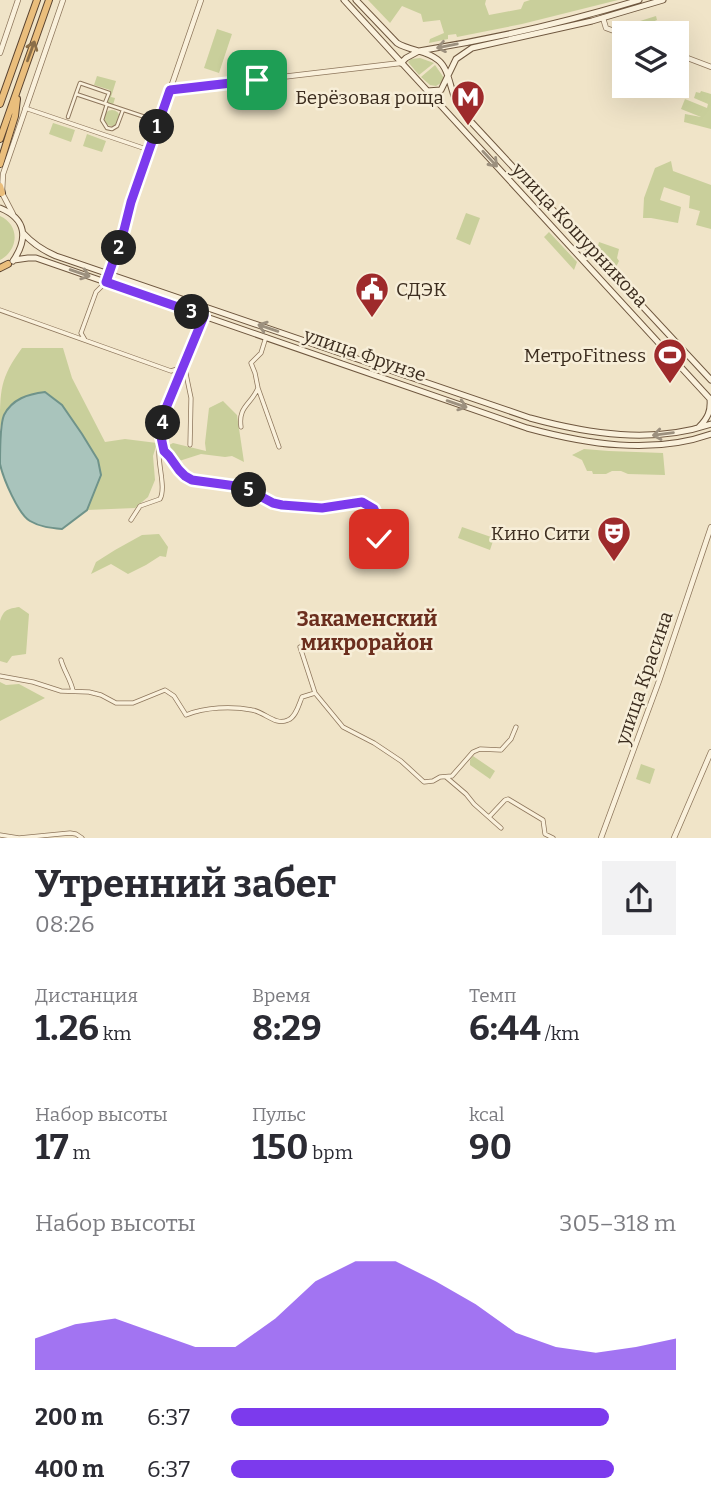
<!DOCTYPE html>
<html lang="ru">
<head>
<meta charset="utf-8">
<style>
	body { margin:0; font-family:Bitter,serif; background:#f2f2f3; color:#2b2b33; height:100vh; display:flex; flex-direction:column; font-size:26px; white-space:nowrap }
	* { box-sizing:border-box; margin:0 }
	p { font-size:23px; color:#7c7c81 }
	.icon { flex:none; width:38px; height:38px; fill:none; stroke:currentColor; stroke-width:2; stroke-linecap:round; stroke-linejoin:round }
	.map { position:relative; height:838px; overflow:hidden }
	.details { display:flex; flex-direction:column; background:#fff; flex:1 }
	.details>* { flex:none }
	.fabs { position:absolute; left:612px; top:21px; display:grid; gap:14px }
	.fabs a { display:grid; place-items:center; width:77px; height:77px; border-radius:0px; background:#fff; box-shadow:0 7px 28px #0002; font-size:35px }
	.pin { position:absolute; display:grid; place-items:center; width:60px; height:60px; color:#fff; margin:-30px; border-radius:14px; box-shadow:0 4px 10px #0006 }
	.km { position:absolute; width:35px; height:35px; margin:-18px; border-radius:50%; background:#222; color:#fff; font-size:19px; line-height:35px; text-align:center }
	.round { display:grid; place-items:center; flex:none; width:74px; height:74px; border-radius:0px; background:#f2f2f3 }
	.headline { display:flex; align-items:center; justify-content:space-between; height:119px; padding:0 35px }
	h1 { font-size:38px; font-weight:700; line-height:52px }
	.figures { display:grid; grid-template-columns:repeat(3,1fr); gap:10px; height:119px; padding:7px 35px }
	.figures div { display:grid; align-content:center }
	.figures b { font-size:35px; font-weight:700 }
	.figures small { font-size:19px; font-weight:400 }
	.figures p { font-size:19px }
	.chart { height:196px; padding:14px 35px }
	.chart p { display:flex; justify-content:space-between }
	.chart svg { width:100%; height:126px; margin-top:7px; fill:#7c3aed; opacity:.7 }
	ul { padding:0 35px; list-style:none; font-size:23px }
	li { display:grid; grid-template-columns:112px 84px 1fr; align-items:center; height:52px }
	li i { height:18px; border-radius:9px; background:#7c3aed }
	.map>svg:first-child { display:block }
</style>
</head>
<body>
<div class="map">
<svg width="711" height="838" viewBox="0 0 711 838">
	<rect width="100%" height="100%" fill="#f0e4c8"/>
	<path fill="#c9cf9b" d="M 368,0 L 486,0 L 485,4 L 489,15 L 521,9 L 524,2 L 530,0 L 618,0 L 522,24 L 457,37 L 456,34 L 448,35 L 448,39 L 429,43 L 430,39 L 444,33 L 440,20 L 423,22 L 421,14 L 402,6 L 390,23 Z
		M 656,16 L 657,20 C 651,22 648,26 650,33 L 628,33 L 623,31 L 624,26 Z
		M 217,29 L 232,34 L 219,73 L 204,68 Z
		M 420,58 L 434,63 L 419,75 L 408,62 L 411,59 Z
		M 435,65 L 444,78 L 441,83 L 436,86 L 430,85 L 421,77 Z
		M 97,76 L 116,81 L 111,97 L 115,98 L 113,105 L 106,102 L 110,90 L 94,85 Z
		M 701,91 L 711,94 L 711,129 L 684,122 L 685,114 L 701,117 L 681,109 L 685,99 L 707,108 L 708,104 L 694,98 L 696,92 L 700,93 Z
		M104 118a8 8 0 1 1 16 0a8 8 0 1 1-16 0Z
		M 53,123 L 75,130 L 71,142 L 49,134 Z
		M 87,134 L 106,141 L 102,152 L 83,146 Z
		M 671,161 L 673,171 L 711,185 L 711,229 L 696,225 L 700,211 L 689,208 L 690,196 L 664,187 L 660,200 L 681,207 L 678,223 L 651,218 L 643,218 L 644,198 L 655,168 Z
		M 466,213 L 480,218 L 470,245 L 456,239 Z
		M 0,216 C 20,225 19,250 0,260 Z
		M 549,232 L 577,262 L 574,270 L 544,237 Z
		M 599,242 L 619,249 L 617,258 L 619,261 L 616,267 L 598,246 Z
		M 22,348 L 63,348 L 72,378 L 105,442 L 125,439 L 157,443 L 153,456 L 155,480 L 148,497 L 135,508 L 87,510 L 101,475 L 98,460 L 82,434 L 14,403 L 3,415 L 0,428 C 0,390 0,378 22,348 Z
		M 223,401 L 237,415 L 244,462 L 232,456 L 225,457 L 201,454 L 176,462 L 168,451 L 167,446 L 173,443 L 206,451 L 205,443 L 209,408 Z
		M 584,449 L 609,451 L 663,453 L 665,475 L 628,474 L 621,471 L 612,471 L 606,474 L 593,474 L 592,471 L 587,471 L 582,460 L 572,455 Z
		M 462,527 L 494,538 L 490,550 L 458,538 Z
		M 159,534 L 168,547 L 166,557 L 160,556 L 146,565 L 128,574 L 111,564 L 91,574 L 96,562 L 115,550 L 142,535 Z
		M 19,607 L 29,614 L 26,654 L 12,656 L 7,663 L 0,661 L 0,621 C 4,609 8,609 19,607 Z
		M 0,682 L 6,685 L 19,684 L 45,698 L 0,721 Z
		M 473,756 L 495,771 L 490,779 L 470,765 L 470,760 Z
		M 641,764 L 655,769 L 650,784 L 636,779 Z"/>
	<path fill="#a9c4bc" stroke="#6f938a" stroke-width="2" d="M 45,392 L 62,405 L 82,434 L 98,460 L 101,475 L 87,510 L 62,529 C 51,528 40,527 30,521 C 18,514 3,478 0,464 C 0,453 0,424 4,415 C 12,399 28,394 45,392 Z"/>
	<g fill="none" stroke-linecap="round" stroke-linejoin="round">
		<g stroke="#8d765c" stroke-width="4.5">
			<path id="pedestrian" d="M 76,94 L 80,83 L 109,93 L 105,103
				M 107,104 L 102,120 L 107,128 L 112,129 L 117,126 L 123,110
				M 68,117 L 76,94 L 151,119"/>
		</g>
		<g stroke="#8d765c" stroke-width="5">
			<path id="minor" d="M 25,108 L 149,150
				M 0,310 L 171,371 L 184,367 L 204,316
				M 85,340 L 81,333 L 96,292 L 106,282 L 109,274
				M 185,369 L 191,398 L 190,445
				M 258,388 L 255,373 L 251,363 L 261,353 L 266,337
				M 241,427 C 238,406 251,405 258,388 L 279,447
				M 161,437 C 166,452 172,468 186,477 C 200,486 222,483 238,486 C 251,489 260,498 272,502 C 286,507 305,507 320,507 C 336,508 357,495 371,507 C 385,518 379,543 377,558
				M 131,520 L 140,506 L 160,499 C 166,488 158,465 159,451 C 160,437 162,421 167,408 C 171,394 179,381 184,367
				M 300,647 L 315,693 L 343,727 L 374,743 L 401,761 L 424,782 L 433,781 L 440,777 L 452,776 L 473,752 L 480,749 L 501,750 L 511,739 L 516,727
				M 61,660 C 64,671 71,680 73,691
				M 0,676 L 33,682 L 61,691 L 89,692 L 101,695 L 116,703 L 133,703 L 165,690 L 174,696 L 186,715 C 205,707 232,706 252,710 C 265,712 275,726 288,720 C 296,717 299,704 302,697 L 315,693
				M 446,777 L 466,794 L 474,804 L 501,828
				M 489,817 L 505,800 L 508,799 L 543,820 L 545,834 L 553,838
				M 0,835 L 19,838 L 70,833 L 76,834 L 82,838"/>
		</g>
		<g stroke="#8d765c" stroke-width="6">
			<path id="tertiary" d="M 603,18 L 606,28 L 625,35
				M 0,53 L 18,0
				M 677,54 L 711,67
				M 170,90 L 401,63
				M 13,214 L 2,193 L 3,174 L 63,0
				M 109,274 L 124,230 L 131,203 L 201,0
				M 601,838 L 659,681 L 711,527
				M 674,838 L 711,752"/>
		</g>
		<g stroke="#6f573f" stroke-width="7">
			<path id="secondary" d="M 344,0 L 711,400
				M 356,0 L 397,43 C 410,51 426,50 438,60 C 451,70 450,96 461,111 L 711,380
				M 401,63 L 406,58 L 419,51 C 493,39 567,22 639,0
				M 427,91 L 441,90 L 456,59 L 472,48 L 592,21 L 663,0
				M 0,208 C 27,219 28,239 13,261
				M 23,233 C 33,244 42,250 56,256 L 530,418 C 589,434 652,444 711,424
				M 14,260 L 28,258 L 36,258 L 527,428 C 586,444 652,455 711,434
				M 699,427 C 708,418 711,411 710,399"/>
		</g>
		<g stroke="#5b4430" stroke-width="8">
			<path id="trunk" d="M 0,104 L 37,0
				M 0,139 L 49,0
				M 0,164 L 15,116 L 17,99
				M 0,186 L 2,193
				M 0,268 L 8,264"/>
		</g>
		<use href="#pedestrian" stroke="#faf1dc" stroke-width="2.5"/>
		<use href="#minor" stroke="#faf1dc" stroke-width="3.5"/>
		<use href="#tertiary" stroke="#faf1dc" stroke-width="4.5"/>
		<use href="#secondary" stroke="#faf1dc" stroke-width="5"/>
		<use href="#trunk" stroke="#eabe7c" stroke-width="6"/>
	</g>
	<defs><path id="oneway-shaft" d="M-6 0H5M1.5-3L5.5 0L1.5 3" fill="none" stroke-width="1.6" stroke-linecap="round" stroke-linejoin="round" transform="scale(1.75)"/></defs>
	<g stroke="#9c907e">
		<use href="#oneway-shaft" transform="translate(447 46) rotate(169)"/>
		<use href="#oneway-shaft" transform="translate(490 159) rotate(47)"/>
		<use href="#oneway-shaft" transform="translate(80 273) rotate(19)"/>
		<use href="#oneway-shaft" transform="translate(268 328) rotate(-161)"/>
		<use href="#oneway-shaft" transform="translate(457 404) rotate(19)"/>
		<use href="#oneway-shaft" transform="translate(663 434) rotate(173)"/>
	</g>
	<use stroke="#8b6f49" href="#oneway-shaft" transform="translate(31 51) rotate(-70)"/>
	<g fill="none" stroke-linecap="round" stroke-linejoin="round">
		<g stroke="#fff" stroke-width="14">
			<path id="route" d="M 257,80 L 170,90 L 131,202 L 124,230 L 106,282 L 204,316 L 166,408 L 161,437 L 164,451 L 169,456 L 179,470 L 185,476 L 192,480 L 243,487 L 273,503 L 282,505 L 322,508 L 362,502 L 374,509 L 379,520 L 379,539"/>
		</g>
		<use href="#route" stroke="#7c3aed" stroke-width="9"/>
	</g>
	<defs>
		<g id="metro-pin" transform="scale(1.75)"><path d="M0 17L-7.5 6A9.5 9.5 0 1 1 7.5 6Z" fill="#9e2a2b" stroke="#f7eed8"/><path d="M-5.5 5V-5H-3L0 0L3-5H5.5V5H3V-.5L0 4L-3-.5V5Z" fill="#fff"/></g>
		<g id="civic-pin" transform="scale(1.75)"><path d="M0 17L-7.5 6A9.5 9.5 0 1 1 7.5 6Z" fill="#9e2a2b" stroke="#f7eed8"/><path d="M-.6-6.5H3V-4.5H.6V-3L4-1V1h2V6H-6V1h2V-1L-.6-3ZM-1.2 2.5V6h2.4V2.5Z" fill="#fff"/></g>
		<g id="stadium-pin" transform="scale(1.75)"><path d="M0 17L-7.5 6A9.5 9.5 0 1 1 7.5 6Z" fill="#9e2a2b" stroke="#f7eed8"/><path d="M0-5a6.5 5 0 1 0 0 10a6.5 5 0 1 0 0-10ZM-3.5-1.8h7v3.6h-7Z" fill="#fff"/></g>
		<g id="theatre-pin" transform="scale(1.75)"><path d="M0 17L-7.5 6A9.5 9.5 0 1 1 7.5 6Z" fill="#9e2a2b" stroke="#f7eed8"/><path d="M-5-5.5Q0-4 5-5.5V0Q5 5 0 6Q-5 5-5 0ZM-3.3-2.5H-1v1.5H-3.3ZM1-2.5H3.3v1.5H1ZM-2.8 1Q0 5.5 2.8 1Z" fill="#fff"/></g>
	</defs>
	<g fill-rule="evenodd">
		<use href="#metro-pin" x="468" y="97"/>
		<use href="#civic-pin" x="372" y="289"/>
		<use href="#stadium-pin" x="670" y="355"/>
		<use href="#theatre-pin" x="614" y="533"/>
	</g>
	<g text-anchor="middle" dominant-baseline="central" stroke-width="5" stroke-linejoin="round" paint-order="stroke">
		<g font-size="19" fill="#3d2e20" stroke="#f7eed8" text-anchor="end">
			<text x="444" y="97">Берёзовая роща</text>
			<text x="396" y="289" text-anchor="start">СДЭК</text>
			<text x="646" y="355">МетроFitness</text>
			<text x="590" y="533">Кино Сити</text>
		</g>
		<g font-size="19" fill="#3d2e20" stroke="#f7eed8">
			<text transform="translate(580 235) rotate(47)">улица Кошурникова</text>
			<text transform="translate(365 355) rotate(19)">улица Фрунзе</text>
			<text transform="translate(644 678) rotate(-71)">улица Красина</text>
		</g>
		<g font-size="21" font-weight="bold" fill="#6b2e1e" stroke="#f7eed8">
			<text x="367" y="619">Закаменский<tspan x="367" dy="24">микрорайон</tspan></text>
		</g>
	</g>
</svg>
<div class="fabs">
<a><svg class="icon" aria-label="layers" viewBox="0 0 24 24"><path d="M12 4l9 5-9 5-9-5zM3 14l9 5 9-5"/></svg></a>
</div>
<div class="pin" style="left:257px;top:80px;background:#1e9e55"><svg class="icon" aria-label="arrive" viewBox="0 0 24 24"><path d="M6 21V4h12l-3 4 3 4H6"/></svg></div>
<div class="pin" style="left:379px;top:539px;background:#d93025"><svg class="icon" aria-label="check" viewBox="0 0 24 24"><path d="M5 12l5 5 9-10"/></svg></div>
<b class="km" style="left:157px;top:127px">1</b>
<b class="km" style="left:119px;top:248px">2</b>
<b class="km" style="left:192px;top:312px">3</b>
<b class="km" style="left:163px;top:423px">4</b>
<b class="km" style="left:249px;top:490px">5</b>
</div>
<section class="details">
<div class="headline"><div><h1>Утренний забег</h1><p>08:26</p></div><a class="round"><svg class="icon" aria-label="share" viewBox="0 0 24 24"><path d="M12 15V3M7 8l5-5 5 5M5 13v7h14v-7"/></svg></a></div>
<div class="figures">
<div><p>Дистанция</p><b>1.26<small> km</small></b></div>
<div><p>Время</p><b>8:29</b></div>
<div><p>Темп</p><b>6:44<small> /km</small></b></div>
</div>
<div class="figures">
<div><p>Набор высоты</p><b>17<small> m</small></b></div>
<div><p>Пульс</p><b>150<small> bpm</small></b></div>
<div><p>kcal</p><b>90</b></div>
</div>
<div class="chart"><p><span>Набор высоты</span>305–318 m</p>
<svg viewBox="0 0 160 44" preserveAspectRatio="none"><path d="M0 44V33L10 28L20 26L30 31L40 36L50 36L60 26L70 13L80 6L90 6L100 13L110 21L120 31L130 36L140 38L150 36L160 33V44z"/></svg>
</div>
<ul>
<li><b>200 m</b>6:37<i style="width:85%"></i></li>
<li><b>400 m</b>6:37<i style="width:86%"></i></li>
</ul>
</section>
</body>
</html>
